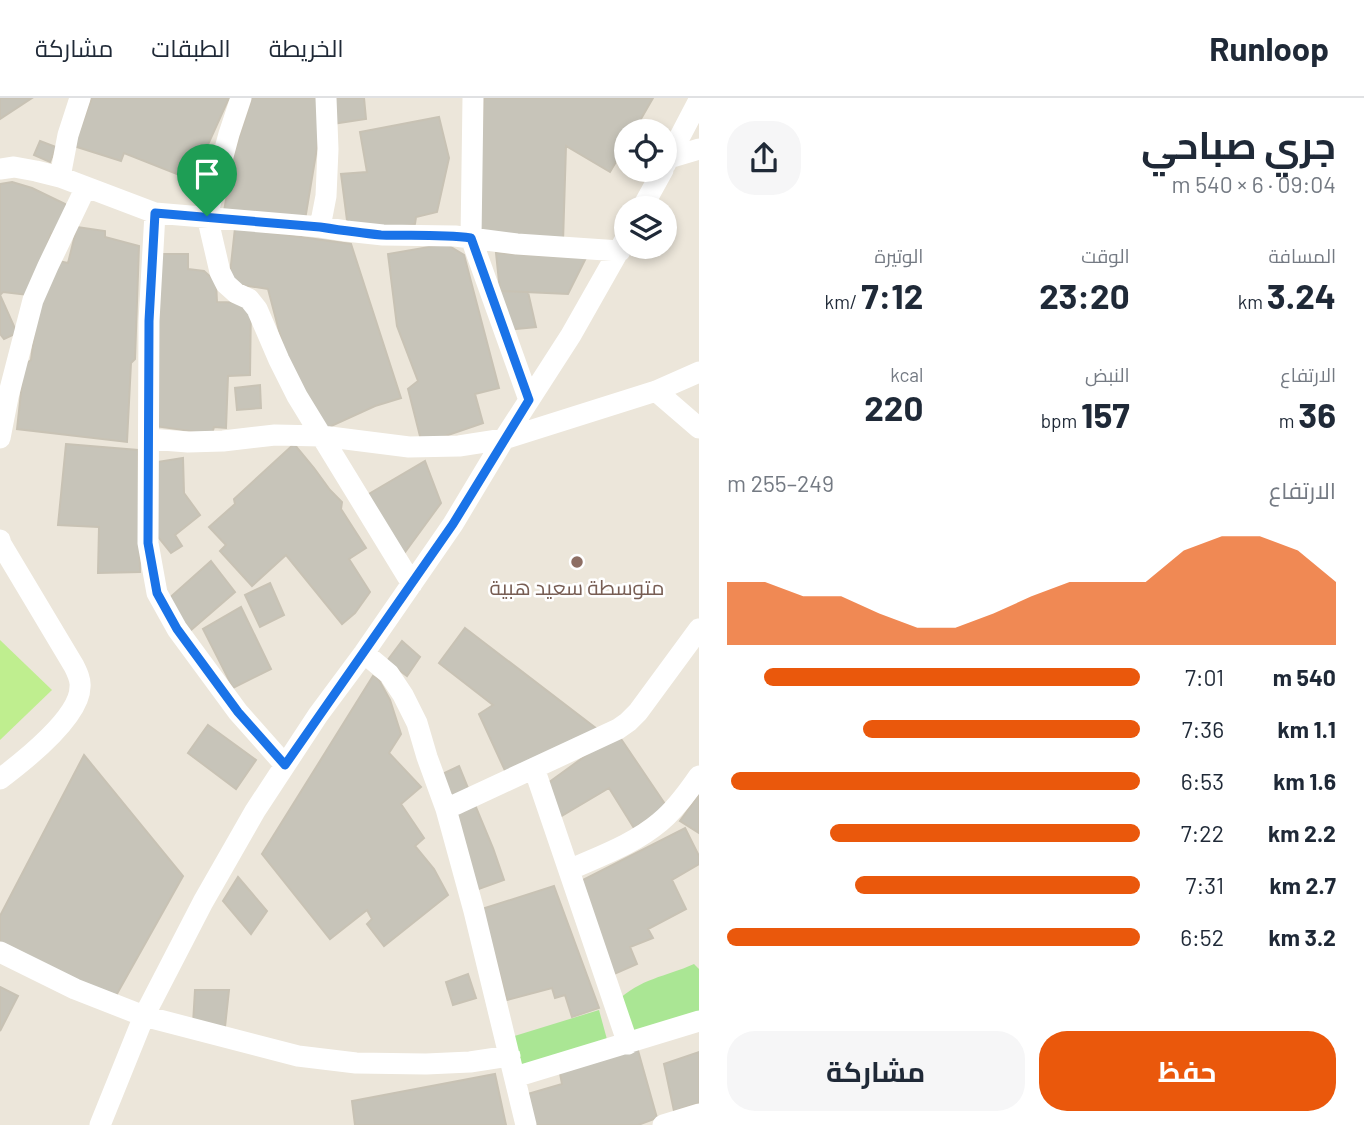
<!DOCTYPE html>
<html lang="ar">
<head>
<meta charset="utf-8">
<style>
	body { margin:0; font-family:Barlow,Cairo,sans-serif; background:#f6f6f7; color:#1f2937; direction:rtl; height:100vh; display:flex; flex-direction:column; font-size:26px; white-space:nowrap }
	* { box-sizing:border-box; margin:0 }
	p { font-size:23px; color:#747a83 }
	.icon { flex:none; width:38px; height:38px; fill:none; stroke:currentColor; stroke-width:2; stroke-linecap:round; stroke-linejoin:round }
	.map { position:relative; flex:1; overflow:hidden; direction:ltr }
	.drawer { display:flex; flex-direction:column; background:#fff; width:665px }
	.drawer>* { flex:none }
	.controls { position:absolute; left:614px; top:21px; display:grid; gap:14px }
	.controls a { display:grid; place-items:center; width:63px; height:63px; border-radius:50%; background:#fff; box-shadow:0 4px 10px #0003; font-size:35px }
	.pin { position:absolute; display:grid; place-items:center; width:60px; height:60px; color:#fff; margin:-72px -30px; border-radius:50% 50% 50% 0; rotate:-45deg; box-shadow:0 0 7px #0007 }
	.pin .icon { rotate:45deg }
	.round { display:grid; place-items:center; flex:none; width:74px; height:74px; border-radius:28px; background:#f6f6f7 }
	.summary { display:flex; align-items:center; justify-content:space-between; height:119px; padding:0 28px }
	h1 { font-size:38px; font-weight:700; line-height:52px }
	.stats { display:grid; grid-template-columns:repeat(3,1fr); gap:10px; height:119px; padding:7px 28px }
	.stats div { display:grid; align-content:center }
	.stats b { font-size:35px; font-weight:700 }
	.stats small { font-size:19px; font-weight:400 }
	.stats p { font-size:19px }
	.chart { height:196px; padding:14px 28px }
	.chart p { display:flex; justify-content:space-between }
	.chart svg { width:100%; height:126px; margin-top:7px; fill:#ea580c; opacity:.7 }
	.action { display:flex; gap:14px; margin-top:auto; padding:14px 28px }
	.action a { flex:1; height:80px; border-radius:28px; background:#ea580c; color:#fff; font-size:28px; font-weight:700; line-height:80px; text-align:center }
	.action a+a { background:#f6f6f7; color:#1f2937 }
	ul { padding:0 28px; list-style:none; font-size:23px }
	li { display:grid; grid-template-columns:112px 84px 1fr; align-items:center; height:52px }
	li i { height:18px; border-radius:9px; background:#ea580c }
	header { display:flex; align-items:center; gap:42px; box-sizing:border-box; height:98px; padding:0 35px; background:#fff; border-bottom:2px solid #e0e1e3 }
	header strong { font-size:33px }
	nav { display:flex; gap:38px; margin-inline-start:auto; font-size:24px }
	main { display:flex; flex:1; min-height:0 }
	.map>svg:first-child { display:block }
</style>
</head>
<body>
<header>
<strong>Runloop</strong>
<nav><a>الخريطة</a><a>الطبقات</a><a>مشاركة</a></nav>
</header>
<main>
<section class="drawer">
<div class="summary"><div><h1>جري صباحي</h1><p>09:04 · 6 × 540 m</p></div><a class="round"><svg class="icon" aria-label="share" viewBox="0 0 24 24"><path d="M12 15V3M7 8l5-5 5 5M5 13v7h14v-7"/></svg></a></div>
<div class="stats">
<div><p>المسافة</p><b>3.24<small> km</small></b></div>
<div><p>الوقت</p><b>23:20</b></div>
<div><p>الوتيرة</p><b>7:12<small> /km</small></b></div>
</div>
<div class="stats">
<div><p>الارتفاع</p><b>36<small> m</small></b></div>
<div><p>النبض</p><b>157<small> bpm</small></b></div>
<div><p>kcal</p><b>220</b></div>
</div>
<div class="chart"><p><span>الارتفاع</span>249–255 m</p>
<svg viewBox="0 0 160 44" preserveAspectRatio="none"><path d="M0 44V22L10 22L20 27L30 27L40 33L50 38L60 38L70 33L80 27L90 22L100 22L110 22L120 11L130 6L140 6L150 11L160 22V44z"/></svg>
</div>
<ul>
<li><b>540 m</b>7:01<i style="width:91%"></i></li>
<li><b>1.1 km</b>7:36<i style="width:67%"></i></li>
<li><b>1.6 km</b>6:53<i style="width:99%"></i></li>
<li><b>2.2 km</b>7:22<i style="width:75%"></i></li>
<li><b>2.7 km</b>7:31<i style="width:69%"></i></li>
<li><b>3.2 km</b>6:52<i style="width:100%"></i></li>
</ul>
<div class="action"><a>حفظ</a><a>مشاركة</a></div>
</section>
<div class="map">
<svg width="699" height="1027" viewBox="0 0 699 1027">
	<rect width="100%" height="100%" fill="#ece6da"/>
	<path fill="#aae694" d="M 694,866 L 699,871 L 699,916 L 628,936 L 616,904 C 641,880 665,879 694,866 Z
		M 599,912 L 608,945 L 518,972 L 508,940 Z"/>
	<path fill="#bfee8f" d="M 0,542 L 52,592 L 0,642 Z"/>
	<path fill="#c7c4b9" stroke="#c8c2b4" stroke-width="2" d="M 0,0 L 32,0 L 0,21 Z
		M 92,0 L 229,0 L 192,82 L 124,55 L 121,63 L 74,48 Z
		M 252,0 L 318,0 L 320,32 L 305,122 L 224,113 L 234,56 Z
		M 330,0 L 364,0 L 366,21 L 332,26 Z
		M 484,0 L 653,0 L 634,33 L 626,33 L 626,47 L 610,74 L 566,48 L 563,144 L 476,136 Z
		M 439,19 L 449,60 L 437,114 L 416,119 L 415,126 L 389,132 L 348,130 L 341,76 L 367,74 L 360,34 Z
		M 40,43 L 56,49 L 50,64 L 34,57 Z
		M 12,84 L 32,90 L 65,106 L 66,113 L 58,137 L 51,135 L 42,163 L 28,197 L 3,194 L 0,197 L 17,235 L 4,241 L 0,236 L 0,86 Z
		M 77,129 L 105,133 L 105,139 L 139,148 L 135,261 L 131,265 L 127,344 L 17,331 L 24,267 L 31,262 L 41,186 L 59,163 L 68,165 Z
		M 235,130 L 351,146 L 401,300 L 375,308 L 327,330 L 287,263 L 268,191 L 229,185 Z
		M 446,146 L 464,157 L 499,290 L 475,296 L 483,325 L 422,346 L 408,291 L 418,283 L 397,228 L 388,156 Z
		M 496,155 L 586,160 L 568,196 L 500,193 Z
		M 161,156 L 188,156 L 188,171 L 204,173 L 216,184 L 217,204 L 251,205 L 250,277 L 228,278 L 226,330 L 214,329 L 212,336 L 154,328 Z
		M 500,193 L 528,194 L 536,229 L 506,232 Z
		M 260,287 L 261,310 L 237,312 L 235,290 Z
		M 66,346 L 138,352 L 140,474 L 98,475 L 99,429 L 58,427 Z
		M 294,346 L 314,370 L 330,392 L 342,404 L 341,411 L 366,450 L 349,461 L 370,494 L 355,515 L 342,526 L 286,457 L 252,488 L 220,453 L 226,447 L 209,429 L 235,406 L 234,401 Z
		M 183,360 L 184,395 L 200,417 L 175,437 L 182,448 L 171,455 L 150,429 L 157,364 Z
		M 425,363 L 441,405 L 403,457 L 367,397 Z
		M 211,463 L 235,494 L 191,532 L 166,503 Z
		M 270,485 L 284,517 L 260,529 L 245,497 Z
		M 241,509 L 271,571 L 233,590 L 203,531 Z
		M 465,530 L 601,634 L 507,677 L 479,616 L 493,607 L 439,565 Z
		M 402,543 L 420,559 L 407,578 L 387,563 Z
		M 373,578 L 379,582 L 390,602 L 401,636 L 389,655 L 421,689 L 401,706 L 424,740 L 415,748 L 434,771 L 448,797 L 384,848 L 367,826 L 372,821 L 367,812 L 330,841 L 262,756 Z
		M 208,627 L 256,662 L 236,691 L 188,655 Z
		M 617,635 L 667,709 L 634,730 L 609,690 L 558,720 L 541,690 Z
		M 84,657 L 183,778 L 113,903 L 0,848 L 0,818 Z
		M 459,668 L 470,695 L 447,703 L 438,678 Z
		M 699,697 L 699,735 L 680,723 Z
		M 475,707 L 493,750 L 504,782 L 476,792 L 453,718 Z
		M 685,730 L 699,758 L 699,766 L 672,782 L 686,811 L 648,831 L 653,840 L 630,849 L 637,866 L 612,877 L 575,786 Z
		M 238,779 L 267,813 L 251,836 L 223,803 Z
		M 554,788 L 599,910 L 572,919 L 565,897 L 555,900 L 552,890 L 507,902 L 482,811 Z
		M 468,876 L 476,900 L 453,907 L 446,884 Z
		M 0,889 L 18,898 L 0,933 Z
		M 195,892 L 229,892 L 225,929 L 193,926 Z
		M 637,949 L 657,1020 L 638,1027 L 529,1027 L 521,998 L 562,986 L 559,970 Z
		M 699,954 L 699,1005 L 674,1013 L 664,966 Z
		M 495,976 L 506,1027 L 355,1027 L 352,1003 Z"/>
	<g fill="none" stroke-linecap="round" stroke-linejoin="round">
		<path stroke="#fff" stroke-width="21" d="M 241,0 L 229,36 L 207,118 L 220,174 L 226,186 L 236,195 L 249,201 L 257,211 L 279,262 L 297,298 L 412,486
			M 473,0 L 471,140 L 529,302
			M 669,60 L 699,51
			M 665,67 L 699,2
			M 0,71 L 14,69 L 36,73 L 60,79 L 155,115 L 320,129 L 346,133 L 383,137 L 455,138 L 517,146 L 620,153
			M 60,79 L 68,37 L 80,0
			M 642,110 L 663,72
			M 155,115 L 149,223 L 148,445 L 157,495 L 177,531 L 238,614 L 285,667
			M 320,129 L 326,98 L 328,51 L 326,0
			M 656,293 L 699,330
			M 0,340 L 8,299 L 33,202 L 48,168 L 86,89
			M 149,341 L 188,344 L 223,343 L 275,337 L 322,338 L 409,349 L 459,348 L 504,341 L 656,293 L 699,274
			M 0,442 L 1,446 L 74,568 C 77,574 81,582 80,589 C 80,619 24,663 0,681
			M 364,555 L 389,576 L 403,597 L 417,625 L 427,659 L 446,711 L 474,813 L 526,1027
			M 534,670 L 628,946
			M 446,711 L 618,631 L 628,624 L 638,614 L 699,531
			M 569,772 C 600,758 634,746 660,724 C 675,712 688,694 699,678
			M 0,854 L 75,891 L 144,918 L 298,958 L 356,965 L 426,966 L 470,964 L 510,958
			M 515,979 L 699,923
			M 100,1027 L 144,918 L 203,804 L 255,713 L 318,617 L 364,555 L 453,426 L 504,341 L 571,237 L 626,140
			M 663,1027 L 699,1016"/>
	</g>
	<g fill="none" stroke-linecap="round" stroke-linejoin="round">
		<g stroke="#fff" stroke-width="14">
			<path id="route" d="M 155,115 L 320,129 C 340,132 361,135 381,137 C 411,138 441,136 471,140 L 529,302 L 453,426 L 285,667 L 238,614 L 177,531 L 157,495 L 148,445 L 149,223 Z"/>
		</g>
		<use href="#route" stroke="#1a73e8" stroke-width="9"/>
	</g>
	<circle fill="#8d6e63" stroke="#fff" stroke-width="2.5" cx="577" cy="464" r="7"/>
	<g text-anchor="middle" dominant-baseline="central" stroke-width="5" stroke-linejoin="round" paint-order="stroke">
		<g font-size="21" fill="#785e54" stroke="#fff">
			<text x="577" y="488">متوسطة سعيد هبية</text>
		</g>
	</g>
</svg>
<div class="controls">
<a><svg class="icon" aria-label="locate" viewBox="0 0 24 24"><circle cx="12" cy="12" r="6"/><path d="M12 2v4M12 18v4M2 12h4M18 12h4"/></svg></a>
<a><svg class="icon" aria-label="layers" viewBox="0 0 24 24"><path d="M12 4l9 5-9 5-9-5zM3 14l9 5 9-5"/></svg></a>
</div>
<div class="pin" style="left:207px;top:118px;background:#1e9e55"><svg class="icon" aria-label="arrive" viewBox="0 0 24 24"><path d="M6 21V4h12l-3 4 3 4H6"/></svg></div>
</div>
</main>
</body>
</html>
